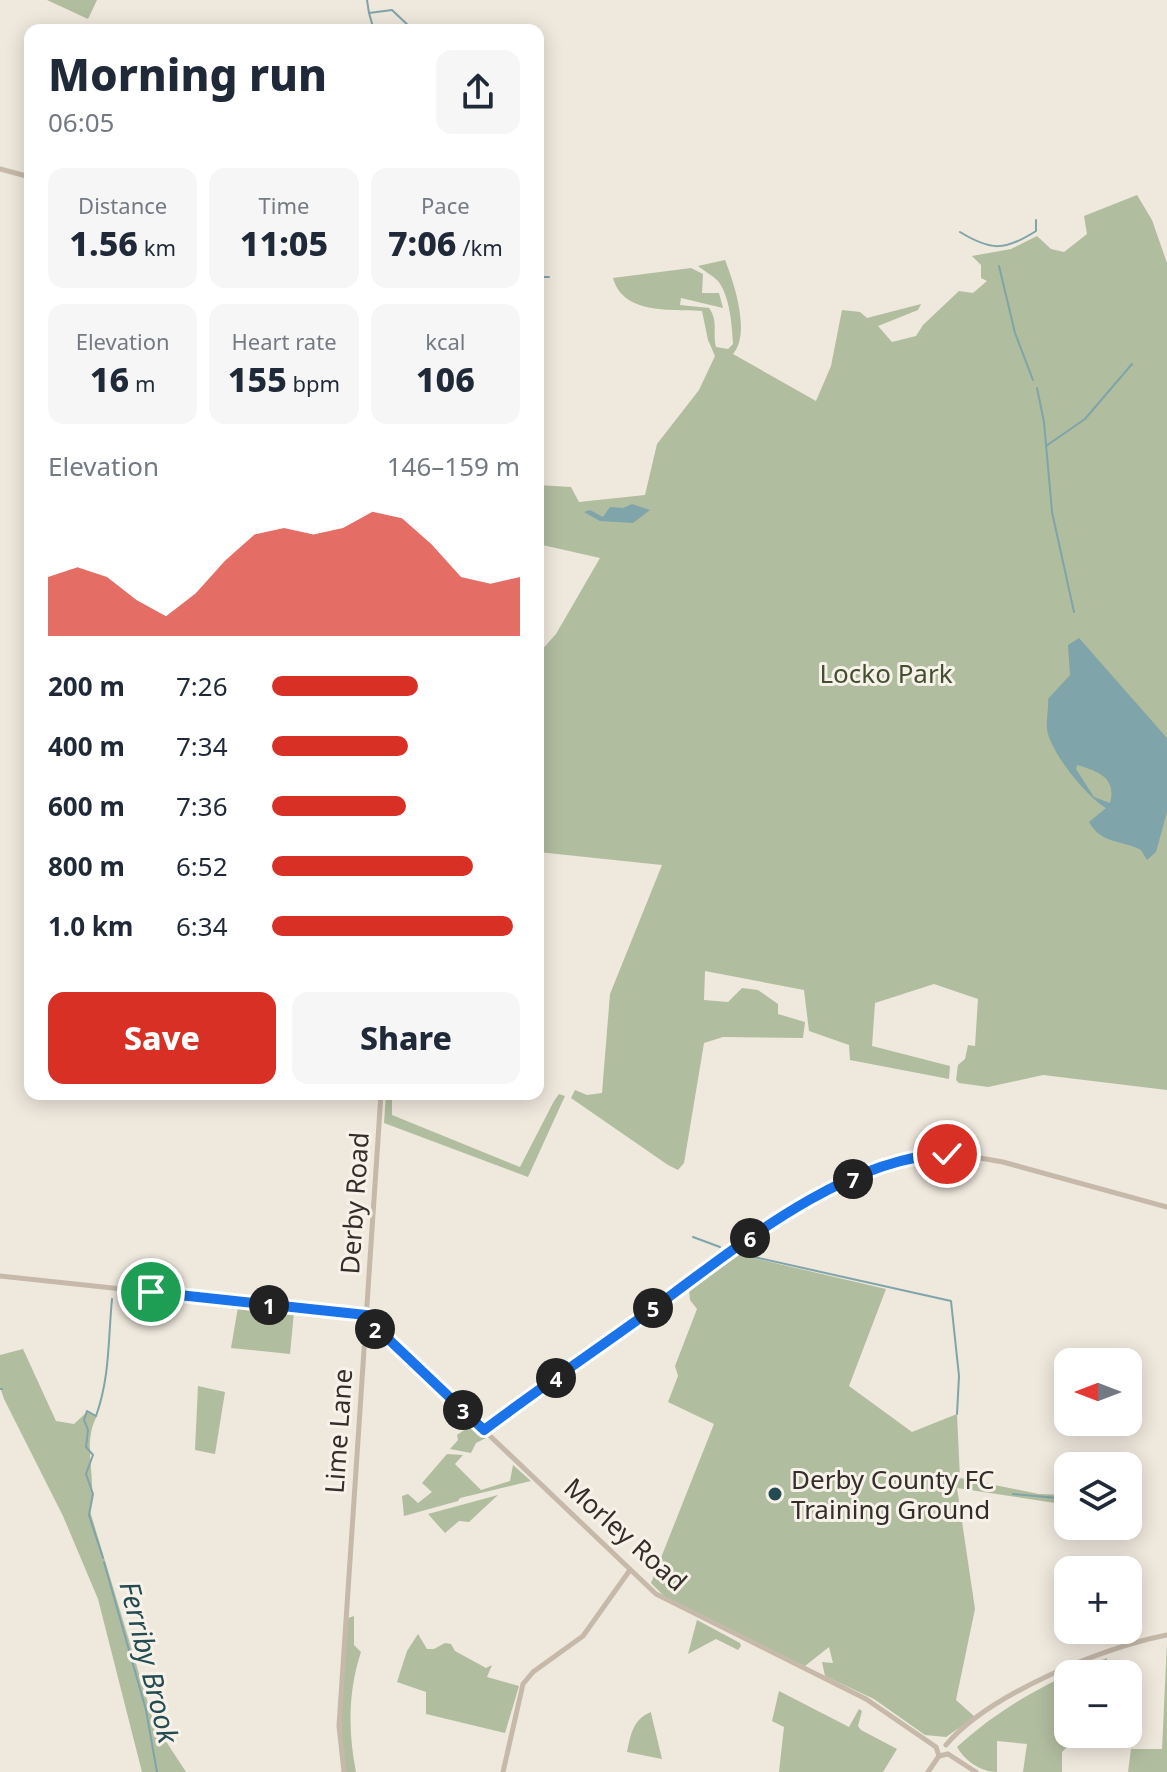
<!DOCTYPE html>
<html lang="en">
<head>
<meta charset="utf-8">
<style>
	body { margin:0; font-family:"Noto Sans",sans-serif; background:#f6f6f7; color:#1f2937; height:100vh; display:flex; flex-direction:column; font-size:30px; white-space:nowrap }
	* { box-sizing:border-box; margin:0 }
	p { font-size:26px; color:#747a83 }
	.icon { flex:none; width:44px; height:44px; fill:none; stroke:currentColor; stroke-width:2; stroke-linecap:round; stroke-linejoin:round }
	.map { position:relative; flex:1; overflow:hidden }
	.drawer { position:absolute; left:24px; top:24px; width:520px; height:1076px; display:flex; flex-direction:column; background:#fff; border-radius:16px; box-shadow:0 4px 20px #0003 }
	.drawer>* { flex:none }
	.needle { width:52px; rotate:270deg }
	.fabs { position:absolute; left:1054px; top:1348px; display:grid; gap:16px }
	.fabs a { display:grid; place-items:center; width:88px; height:88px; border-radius:16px; background:#fff; box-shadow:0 4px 20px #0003; font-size:40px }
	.pin { position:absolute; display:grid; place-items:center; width:68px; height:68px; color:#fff; margin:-34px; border:4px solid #fff; border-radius:50%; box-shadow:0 2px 8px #0007 }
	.km { position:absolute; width:40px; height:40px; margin:-20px; border-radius:50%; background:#222; color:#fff; font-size:22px; line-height:40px; text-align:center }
	.round { display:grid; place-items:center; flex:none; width:84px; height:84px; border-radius:16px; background:#f6f6f7 }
	.overview { display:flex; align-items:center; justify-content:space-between; height:136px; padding:0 24px }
	h1 { font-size:44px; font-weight:800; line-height:60px }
	.stats { display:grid; grid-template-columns:repeat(3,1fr); gap:12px; height:136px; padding:8px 24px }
	.stats div { display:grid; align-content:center; border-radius:16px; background:#f6f6f7; text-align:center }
	.stats b { font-size:34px; font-weight:800 }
	.stats small { font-size:22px; font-weight:400 }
	.stats p { font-size:22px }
	.chart { height:224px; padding:16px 24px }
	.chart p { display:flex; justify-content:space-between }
	.chart svg { width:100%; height:144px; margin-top:8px; fill:#d93025; opacity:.7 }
	.cta { display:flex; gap:16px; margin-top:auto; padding:16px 24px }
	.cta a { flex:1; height:92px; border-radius:16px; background:#d93025; color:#fff; font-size:32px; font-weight:800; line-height:92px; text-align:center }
	.cta a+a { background:#f6f6f7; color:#1f2937 }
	ul { padding:0 24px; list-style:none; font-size:26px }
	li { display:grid; grid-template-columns:128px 96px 1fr; align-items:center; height:60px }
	li i { height:20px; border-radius:10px; background:#d93025 }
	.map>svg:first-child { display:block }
</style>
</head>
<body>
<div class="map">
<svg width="1167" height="1772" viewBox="0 0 1167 1772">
	<rect width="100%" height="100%" fill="#efe8dd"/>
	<path fill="#b1bd9f" d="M 47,0 L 97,0 L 88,19 Z
		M 1137,195 L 1152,220 L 1167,263 L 1167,1090 L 1043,1075 L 988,1087 L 959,1083 L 956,1080 L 958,1065 L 965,1059 L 968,1045 L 975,1046 L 978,999 L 934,984 L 875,1003 L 872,1046 L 950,1066 L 949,1079 L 850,1060 L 849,1045 L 809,1031 L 804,990 L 705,971 L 704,1000 L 728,1002 L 742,988 L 758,990 L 778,1004 L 778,1014 L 805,1022 L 803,1038 L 723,1037 L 704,1043 L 684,1163 L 678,1170 L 668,1165 L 571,1098 L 575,1090 L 587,1095 L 602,1093 L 610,994 L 662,865 L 538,852 L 538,654 L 556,634 L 600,558 L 538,544 L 538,485 L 571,487 L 579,502 L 645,495 L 657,444 L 699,390 L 715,356 L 708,340 L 702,311 C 672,309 623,315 613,278 L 691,268 L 703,274 L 702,293 L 719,293 L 723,308 L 681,298 L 680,305 L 709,308 C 719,322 712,333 716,347 L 728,349 L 733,344 C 732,326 730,296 718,281 C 712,275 704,271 698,266 L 725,260 C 734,283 751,333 733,354 L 816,401 L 831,366 L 842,310 L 860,312 L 867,318 L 921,304 L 918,310 L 878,326 L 892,342 L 916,336 L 923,325 L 959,291 L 973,293 L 987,281 L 981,278 L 981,265 L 972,256 L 1011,249 L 1037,236 L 1051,249 L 1064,252 L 1087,234 L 1084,216 Z
		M 386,1094 L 392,1094 L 392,1115 L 520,1167 L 554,1101 L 559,1094 L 565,1096 L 528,1177 L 384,1123 Z
		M 736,1254 L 886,1289 L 849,1386 L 912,1432 L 957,1414 L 960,1478 L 1039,1494 L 1068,1495 L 1068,1505 L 957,1488 L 975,1609 L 956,1700 L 975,1717 L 946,1737 L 925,1735 L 874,1699 L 825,1676 L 822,1662 L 833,1663 L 829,1647 L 805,1666 L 666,1598 L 651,1583 L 714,1424 L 668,1402 L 678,1376 L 675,1366 L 697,1309 L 690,1300 L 689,1289 Z
		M 238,1307 L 294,1312 L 290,1354 L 231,1348 Z
		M 23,1349 L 56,1421 L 74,1424 L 88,1411 L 97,1416 C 81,1444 98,1480 90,1511 L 154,1723 L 186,1772 L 142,1772 L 98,1599 L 63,1516 L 4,1399 L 0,1387 L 0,1355 Z
		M 198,1386 L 225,1392 L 215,1454 L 195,1450 Z
		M 458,1411 L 486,1438 L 476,1443 L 471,1453 L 450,1449 L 458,1440 L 457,1435 L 470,1426 Z
		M 447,1454 L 463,1455 L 455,1464 L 481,1490 L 510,1481 L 513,1465 L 531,1481 L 460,1498 L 458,1501 L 404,1516 L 402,1496 L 408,1494 L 418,1503 L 432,1492 L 422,1483 Z
		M 498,1495 L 469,1522 L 459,1521 L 445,1533 L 428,1514 Z
		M 354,1616 L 354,1645 L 361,1652 C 348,1691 348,1732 356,1772 L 346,1772 C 336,1722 344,1669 348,1618 Z
		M 697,1620 L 740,1643 L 741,1646 L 738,1650 L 716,1639 L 688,1654 Z
		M 418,1634 L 427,1649 L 434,1649 L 445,1643 L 451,1644 L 455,1651 L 486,1668 L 492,1665 L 487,1677 L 519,1686 L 505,1733 L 426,1714 L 426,1692 L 397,1682 L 407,1651 Z
		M 1167,1642 L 1167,1772 L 1128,1772 L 1131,1749 L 1162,1749 Z
		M 1107,1658 L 1105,1674 L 1068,1674 L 1068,1734 L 1102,1734 L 1102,1745 L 1072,1742 L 1062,1752 L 1062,1772 L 1023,1772 L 1027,1744 L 997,1741 L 997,1772 C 981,1772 965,1761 957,1747 C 1002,1706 1051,1680 1107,1658 Z
		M 779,1691 L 849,1727 L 859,1709 L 862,1711 L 858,1726 L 861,1730 L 897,1749 L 883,1772 L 779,1772 L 784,1727 L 772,1721 Z
		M 651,1712 L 651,1713 L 662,1759 L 627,1752 C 631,1734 633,1719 651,1712 Z"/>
	<path fill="#7fa4a9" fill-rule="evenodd" d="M 632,504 L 650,510 L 633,523 L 600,521 L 584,512 L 590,510 L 603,517 L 610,507 L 623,508 Z
		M 1079,638 L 1167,738 L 1167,812 L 1156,852 L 1147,860 L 1141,850 C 1122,840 1101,844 1089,822 L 1106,808 C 1086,796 1050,752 1047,729 C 1046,718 1049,707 1048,699 L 1070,675 L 1068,645 ZM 1077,765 C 1098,771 1117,778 1110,803 L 1094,797 L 1076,769 Z"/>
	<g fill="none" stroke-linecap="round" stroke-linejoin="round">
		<path stroke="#7fa4a9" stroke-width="2" d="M 367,0 L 369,13 L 392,10 L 412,29 L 420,30
			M 369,13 L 373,27
			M 960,232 C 991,251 1005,251 1036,231 L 1036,220
			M 999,266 L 1015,333 L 1033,380
			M 542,277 L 549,277
			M 538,278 L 540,278
			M 1037,388 L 1044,422 L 1052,512 L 1074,612
			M 1046,446 L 1085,419 L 1132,364
			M 693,1237 L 720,1247
			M 736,1253 L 951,1301 L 959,1376 L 957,1414
			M 0,1389 L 2,1389
			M 1013,1494 L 1068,1499
			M 103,1558 L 89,1515 L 93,1494 L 86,1474 L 93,1455 L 86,1447 L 88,1430 L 84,1420 L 87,1411 L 96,1416 C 110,1377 108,1340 112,1299
			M 104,1562 L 146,1710 L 157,1772"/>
		<path stroke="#c6b9aa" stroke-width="5" d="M 0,169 L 30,177
			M 0,1276 L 366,1315
			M 365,1327 L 382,1333 L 656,1594 L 866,1699 L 936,1747 L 939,1756 L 948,1754
			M 484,1430 L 785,1212 L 872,1172 L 920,1157 L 957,1154 L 1003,1162 L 1167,1207
			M 946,1745 C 989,1694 1102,1648 1167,1635
			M 948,1754 L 976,1772
			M 344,1772 L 339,1726 L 381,1094
			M 503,1772 L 523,1684 L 533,1672 L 583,1636 L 630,1570
			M 928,1772 L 939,1756"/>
	</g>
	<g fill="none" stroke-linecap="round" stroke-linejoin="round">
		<g stroke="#fff" stroke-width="16">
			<path id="route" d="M 151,1292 L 366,1315 L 365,1327 L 382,1333 L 484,1430 C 536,1391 590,1354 643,1316 C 726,1256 841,1157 947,1154"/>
		</g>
		<use href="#route" stroke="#1a73e8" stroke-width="10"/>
	</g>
	<circle fill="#234b51" stroke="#f7f2e9" stroke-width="3" cx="775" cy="1494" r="8"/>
	<g text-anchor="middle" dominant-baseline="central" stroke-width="6" stroke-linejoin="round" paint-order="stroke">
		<g font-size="26" fill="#425030" stroke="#f7f2e9">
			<text x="886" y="673">Locko Park</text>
		</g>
		<g font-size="26" fill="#342d29" stroke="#f7f2e9">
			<text transform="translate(354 1203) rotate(-86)">Derby Road</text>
			<text transform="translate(338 1431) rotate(-86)">Lime Lane</text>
			<text transform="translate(626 1534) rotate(42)">Morley Road</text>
		</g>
		<g font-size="26" fill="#342d29" stroke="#f7f2e9" text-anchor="start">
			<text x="791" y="1479">Derby County FC<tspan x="791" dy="30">Training Ground</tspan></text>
		</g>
		<g font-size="28" font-style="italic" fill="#234b51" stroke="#f7f2e9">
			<text transform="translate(150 1662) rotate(76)">Ferriby Brook</text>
		</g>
	</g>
</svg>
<div class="fabs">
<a><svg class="needle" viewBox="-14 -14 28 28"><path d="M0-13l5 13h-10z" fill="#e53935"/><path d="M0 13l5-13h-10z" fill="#747a83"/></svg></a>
<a><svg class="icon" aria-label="layers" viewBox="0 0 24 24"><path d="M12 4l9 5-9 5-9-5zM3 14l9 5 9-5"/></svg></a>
<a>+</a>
<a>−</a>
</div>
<div class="pin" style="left:151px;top:1292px;background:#1e9e55"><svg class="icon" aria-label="arrive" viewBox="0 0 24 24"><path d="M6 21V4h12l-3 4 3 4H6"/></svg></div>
<div class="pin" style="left:947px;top:1154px;background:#d93025"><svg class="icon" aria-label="check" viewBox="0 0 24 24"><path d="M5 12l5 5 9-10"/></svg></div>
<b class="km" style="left:269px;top:1305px">1</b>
<b class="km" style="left:375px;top:1329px">2</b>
<b class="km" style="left:463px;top:1410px">3</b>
<b class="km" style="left:556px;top:1378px">4</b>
<b class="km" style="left:653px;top:1308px">5</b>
<b class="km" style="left:750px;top:1238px">6</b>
<b class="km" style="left:853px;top:1179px">7</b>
<section class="drawer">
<div class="overview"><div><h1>Morning run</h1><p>06:05</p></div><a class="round"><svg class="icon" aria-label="share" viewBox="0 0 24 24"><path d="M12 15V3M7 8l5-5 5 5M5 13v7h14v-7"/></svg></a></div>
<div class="stats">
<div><p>Distance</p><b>1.56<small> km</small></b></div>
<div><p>Time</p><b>11:05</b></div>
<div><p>Pace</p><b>7:06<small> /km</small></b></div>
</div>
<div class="stats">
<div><p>Elevation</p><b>16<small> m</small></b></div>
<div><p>Heart rate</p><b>155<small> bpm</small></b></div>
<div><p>kcal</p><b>106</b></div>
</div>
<div class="chart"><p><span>Elevation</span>146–159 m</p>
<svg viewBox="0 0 160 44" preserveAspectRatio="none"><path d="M0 44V26L10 23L20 26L30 33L40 38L50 31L60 21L70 13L80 11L90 13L100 11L110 6L120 8L130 16L140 26L150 28L160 26V44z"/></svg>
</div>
<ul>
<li><b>200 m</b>7:26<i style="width:59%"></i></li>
<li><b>400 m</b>7:34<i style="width:55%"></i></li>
<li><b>600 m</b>7:36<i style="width:54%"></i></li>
<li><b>800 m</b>6:52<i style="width:81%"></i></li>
<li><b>1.0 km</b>6:34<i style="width:97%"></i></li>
</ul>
<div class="cta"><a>Save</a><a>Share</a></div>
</section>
</div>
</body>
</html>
